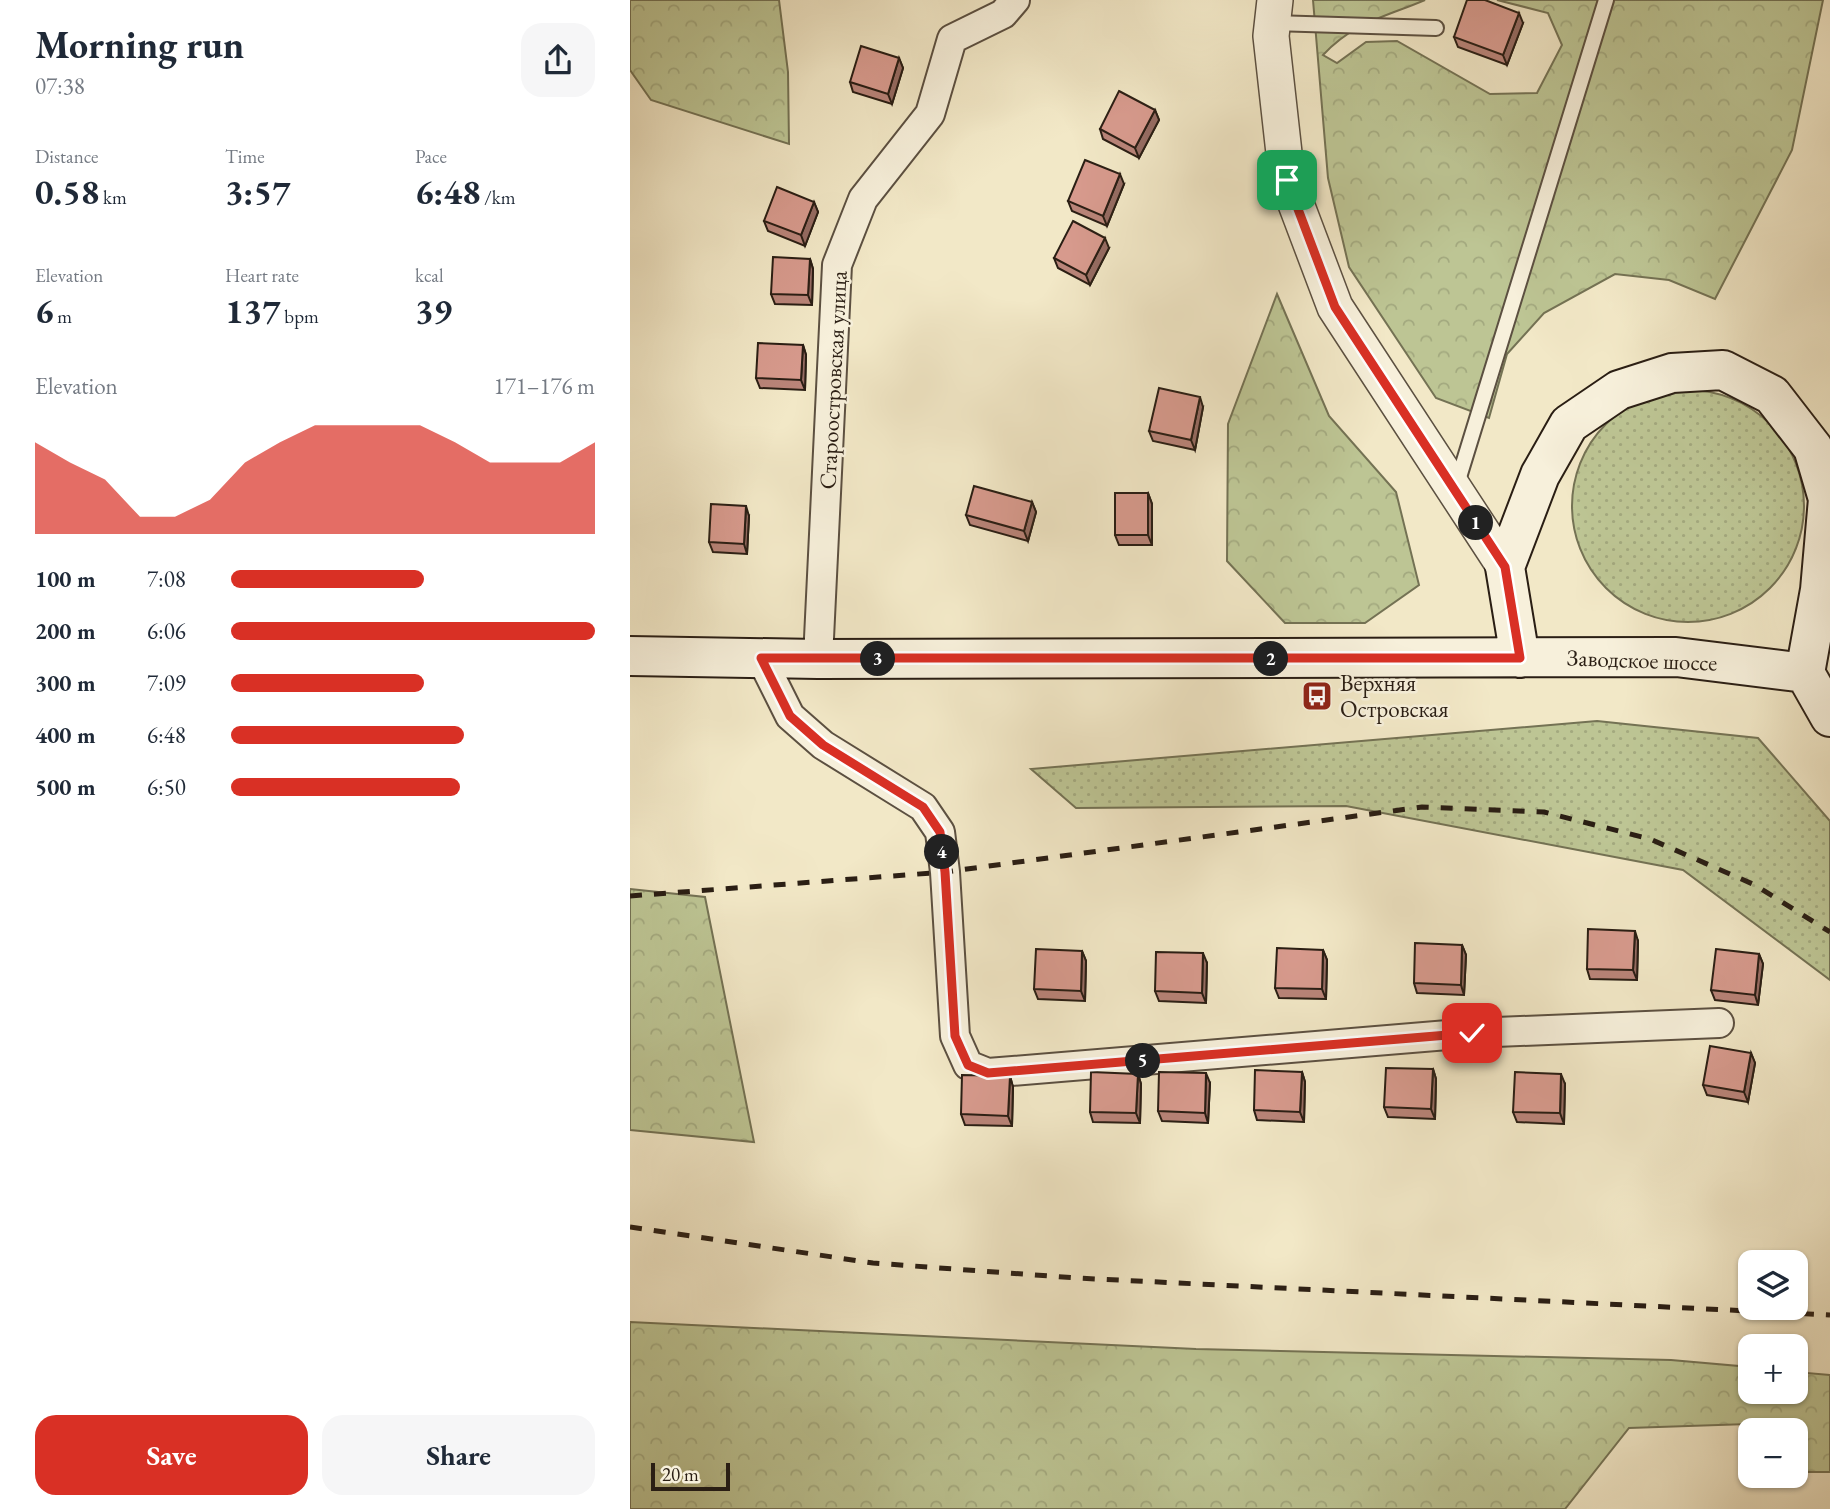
<!DOCTYPE html>
<html lang="en">
<head>
<meta charset="utf-8">
<style>
	body { margin:0; font-family:"EB Garamond",serif; background:#f6f6f7; color:#1f2937; height:100vh; display:flex; flex-direction:column; font-size:26px; white-space:nowrap }
	* { box-sizing:border-box; margin:0 }
	p { font-size:23px; color:#747a83 }
	.icon { flex:none; width:38px; height:38px; fill:none; stroke:currentColor; stroke-width:2; stroke-linecap:round; stroke-linejoin:round }
	.map { position:relative; flex:1; overflow:hidden }
	.sheet { display:flex; flex-direction:column; background:#fff; width:630px }
	.sheet>* { flex:none }
	.tools { position:absolute; left:1108px; top:1250px; display:grid; gap:14px }
	.tools a { display:grid; place-items:center; width:70px; height:70px; border-radius:14px; background:#fff; box-shadow:0 2px 5px #0004; font-size:35px }
	.scale { position:absolute; left:21px; bottom:18px; width:79px; box-sizing:border-box; padding-left:7px; border:4px solid #2a1e14; border-top:0; font-size:19px; line-height:24px; white-space:nowrap; color:#2a1e14; -webkit-text-stroke:5px #f7f0db; paint-order:stroke }
	.pin { position:absolute; display:grid; place-items:center; width:60px; height:60px; color:#fff; margin:-30px; border-radius:14px; box-shadow:0 4px 10px #0006 }
	.km { position:absolute; width:35px; height:35px; margin:-18px; border-radius:50%; background:#222; color:#fff; font-size:19px; line-height:35px; text-align:center }
	.round { display:grid; place-items:center; flex:none; width:74px; height:74px; border-radius:21px; background:#f6f6f7 }
	.overview { display:flex; align-items:center; justify-content:space-between; height:119px; padding:0 35px }
	h1 { font-size:38px; font-weight:700; line-height:52px }
	.metrics { display:grid; grid-template-columns:repeat(3,1fr); gap:10px; height:119px; padding:7px 35px }
	.metrics div { display:grid; align-content:center }
	.metrics b { font-size:35px; font-weight:700 }
	.metrics small { font-size:19px; font-weight:400 }
	.metrics p { font-size:19px }
	.chart { height:196px; padding:14px 35px }
	.chart p { display:flex; justify-content:space-between }
	.chart svg { width:100%; height:126px; margin-top:7px; fill:#d93025; opacity:.7 }
	.primary-button { display:flex; gap:14px; margin-top:auto; padding:14px 35px }
	.primary-button a { flex:1; height:80px; border-radius:21px; background:#d93025; color:#fff; font-size:28px; font-weight:700; line-height:80px; text-align:center }
	.primary-button a+a { background:#f6f6f7; color:#1f2937 }
	ul { padding:0 35px; list-style:none; font-size:23px }
	li { display:grid; grid-template-columns:112px 84px 1fr; align-items:center; height:52px }
	li i { height:18px; border-radius:9px; background:#d93025 }
	main { display:flex; flex:1; min-height:0 }
	.map>svg:first-child { display:block }
</style>
</head>
<body>
<main>
<section class="sheet">
<div class="overview"><div><h1>Morning run</h1><p>07:38</p></div><a class="round"><svg class="icon" aria-label="share" viewBox="0 0 24 24"><path d="M12 15V3M7 8l5-5 5 5M5 13v7h14v-7"/></svg></a></div>
<div class="metrics">
<div><p>Distance</p><b>0.58<small> km</small></b></div>
<div><p>Time</p><b>3:57</b></div>
<div><p>Pace</p><b>6:48<small> /km</small></b></div>
</div>
<div class="metrics">
<div><p>Elevation</p><b>6<small> m</small></b></div>
<div><p>Heart rate</p><b>137<small> bpm</small></b></div>
<div><p>kcal</p><b>39</b></div>
</div>
<div class="chart"><p><span>Elevation</span>171–176 m</p>
<svg viewBox="0 0 160 44" preserveAspectRatio="none"><path d="M0 44V12L10 19L20 25L30 38L40 38L50 32L60 19L70 12L80 6L90 6L100 6L110 6L120 12L130 19L140 19L150 19L160 12V44z"/></svg>
</div>
<ul>
<li><b>100 m</b>7:08<i style="width:53%"></i></li>
<li><b>200 m</b>6:06<i style="width:100%"></i></li>
<li><b>300 m</b>7:09<i style="width:53%"></i></li>
<li><b>400 m</b>6:48<i style="width:64%"></i></li>
<li><b>500 m</b>6:50<i style="width:63%"></i></li>
</ul>
<div class="primary-button"><a>Save</a><a>Share</a></div>
</section>
<div class="map">
<svg width="1200" height="1509" viewBox="0 0 1200 1509">
	<defs>
		<pattern id="grass-dots" width="8" height="8" patternUnits="userSpaceOnUse" patternTransform="scale(1.75)"><rect width="8" height="8" fill="#bdc594"/><path d="M2 2h.1M6 6h.1" fill="none" stroke="#a3a97f" stroke-width="1.8" stroke-linecap="round"/></pattern>
		<pattern id="forest-crowns" width="20" height="18" patternUnits="userSpaceOnUse" patternTransform="scale(1.75)"><rect width="20" height="18" fill="#bdc594"/><path d="M2 6a3 3 0 1 1 6 0M12 15a3 3 0 1 1 6 0" fill="none" stroke="#a3a97f"/></pattern>
	</defs>
	<rect width="100%" height="100%" fill="#f2e8c7"/>
	<filter id="stains"><feTurbulence type="fractalNoise" baseFrequency=".00286" numOctaves="4"/><feColorMatrix values="0 0 0 0 .2 0 0 0 0 .09 0 0 0 0 .02 0 0 0 .5 -.17"/></filter>
	<radialGradient id="worn" r=".72"><stop offset=".6" stop-color="#630" stop-opacity="0"/><stop offset="1" stop-color="#630" stop-opacity=".3"/></radialGradient>
	<path fill="url(#grass-dots)" stroke="#747254" stroke-width="2" d="M942 506a116 116 0 1 1 232 0a116 116 0 1 1-232 0Z
		M 967,721 L 1128,738 L 1200,821 L 1200,980 L 1053,870 L 716,806 L 446,808 L 401,769 Z"/>
	<path fill="url(#forest-crowns)" stroke="#747254" stroke-width="2" d="M 0,0 L 149,0 L 158,72 L 159,144 L 21,100 L 0,70 Z
		M 683,0 L 795,0 C 755,17 724,22 693,55 L 707,63 L 736,42 L 767,41 L 860,94 L 907,93 L 932,45 L 918,13 L 867,0 L 1193,0 L 1162,150 L 1085,299 L 1039,280 L 985,274 L 914,313 L 877,354 L 859,418 L 806,398 L 719,267 L 698,178 Z
		M 647,294 L 699,416 L 766,492 L 789,585 L 735,623 L 655,623 L 597,561 L 598,424 Z
		M 0,889 L 75,897 L 124,1142 L 0,1130 Z
		M 0,1322 L 566,1349 L 1041,1360 L 1120,1367 L 1120,1391 L 1166,1391 L 1166,1372 L 1200,1375 L 1200,1472 L 1166,1472 L 1166,1430 L 1121,1430 L 1118,1424 L 999,1428 L 935,1509 L 0,1509 Z"/>
	<g fill="none" stroke-linecap="round" stroke-linejoin="round">
		<g stroke="#5c5041" stroke-width="18">
			<path id="service" d="M 643,23 L 806,28
				M 826,487 L 976,0"/>
		</g>
		<g stroke="#5c5041" stroke-width="32">
			<path id="minor" d="M 131,658 L 160,716 L 193,745 L 293,807 L 310,832 L 315,872 L 325,1036 L 338,1065 L 358,1073 L 842,1033 L 1089,1023
				M 188,659 L 207,265 L 233,199 L 300,114 L 322,39 L 373,14 L 385,0"/>
		</g>
		<g stroke="#5c5041" stroke-width="38">
			<path id="tertiary" d="M 645,0 L 641,36 L 657,180 L 705,307 L 875,567"/>
		</g>
		<g stroke="#2a1e14" stroke-width="42">
			<path id="secondary" d="M 0,656 L 188,659 L 1046,657 L 1175,673
				M 890,658 L 875,567 L 910,475 L 939,424 L 989,390 L 1042,373 L 1093,370 L 1142,395 L 1183,448 L 1198,499 L 1190,590 L 1175,673 L 1200,717"/>
		</g>
		<use href="#service" stroke="#f7f0db" stroke-width="14"/>
		<use href="#minor" stroke="#f7f0db" stroke-width="28"/>
		<use href="#tertiary" stroke="#f7f0db" stroke-width="35"/>
		<use href="#secondary" stroke="#f7f0db" stroke-width="38"/>
		<path stroke="#2a1e14" stroke-width="5" stroke-dasharray="12 12" stroke-linecap="butt" d="M 0,896 L 315,872 L 792,807 L 914,812 L 1020,839 L 1125,885 L 1200,932
			M 0,1227 L 243,1263 L 446,1278 L 1200,1315"/>
	</g>
	<path fill="#b98479" stroke="#2a1e14" stroke-width="2" d="M 893,23 L 877,65 L 828,47 L 824,37 Z
		M 269,58 L 273,68 L 262,104 L 223,92 L 220,82 Z
		M 525,110 L 529,120 L 509,158 L 473,139 L 470,129 Z
		M 494,184 L 477,226 L 442,211 L 438,201 Z
		M 184,202 L 188,212 L 175,246 L 138,231 L 134,221 Z
		M 479,248 L 460,285 L 428,268 L 424,258 Z
		M 180,259 L 183,269 L 182,305 L 145,304 L 141,294 Z
		M 173,345 L 176,355 L 175,390 L 130,388 L 126,378 Z
		M 573,407 L 565,450 L 523,441 L 519,431 Z
		M 518,493 L 522,504 L 522,545 L 489,545 L 485,535 Z
		M 402,502 L 406,512 L 398,541 L 340,525 L 336,515 Z
		M 119,516 L 117,554 L 83,552 L 79,542 Z
		M 1008,941 L 1007,980 L 960,979 L 957,969 Z
		M 832,945 L 836,955 L 834,995 L 787,993 L 784,983 Z
		M 693,950 L 697,960 L 696,999 L 649,998 L 645,988 Z
		M 452,951 L 456,961 L 455,1001 L 408,999 L 404,989 Z
		M 1129,954 L 1133,964 L 1128,1005 L 1085,1000 L 1081,990 Z
		M 577,963 L 576,1003 L 529,1001 L 525,991 Z
		M 1121,1053 L 1125,1063 L 1118,1102 L 1077,1095 L 1073,1085 Z
		M 803,1069 L 806,1079 L 805,1119 L 758,1117 L 754,1107 Z
		M 672,1072 L 675,1082 L 674,1122 L 627,1120 L 624,1110 Z
		M 508,1074 L 511,1084 L 510,1123 L 463,1122 L 460,1112 Z
		M 380,1076 L 383,1087 L 382,1126 L 335,1125 L 331,1114 Z
		M 580,1083 L 578,1123 L 532,1121 L 528,1111 Z
		M 935,1084 L 934,1124 L 887,1122 L 883,1112 Z"/>
	<path fill="#966c63" stroke="#2a1e14" stroke-width="2" d="M 889,13 L 893,23 L 877,65 L 873,55 Z
		M 269,58 L 273,68 L 262,104 L 258,94 Z
		M 525,110 L 529,120 L 509,158 L 505,148 Z
		M 490,174 L 494,184 L 477,226 L 473,216 Z
		M 184,202 L 188,212 L 175,246 L 171,235 Z
		M 475,238 L 479,248 L 460,285 L 456,275 Z
		M 180,259 L 183,269 L 182,305 L 178,295 Z
		M 173,345 L 176,355 L 175,390 L 171,380 Z
		M 570,397 L 573,407 L 565,450 L 561,440 Z
		M 518,493 L 522,504 L 522,545 L 518,535 Z
		M 402,502 L 406,512 L 398,541 L 394,531 Z
		M 116,506 L 119,516 L 117,554 L 114,544 Z
		M 1005,931 L 1008,941 L 1007,980 L 1003,970 Z
		M 832,945 L 836,955 L 834,995 L 831,985 Z
		M 693,950 L 697,960 L 696,999 L 692,989 Z
		M 452,951 L 456,961 L 455,1001 L 451,991 Z
		M 573,953 L 577,963 L 576,1003 L 572,993 Z
		M 1129,954 L 1133,964 L 1128,1005 L 1125,995 Z
		M 1121,1053 L 1125,1063 L 1118,1102 L 1114,1092 Z
		M 803,1069 L 806,1079 L 805,1119 L 801,1109 Z
		M 672,1072 L 675,1082 L 674,1122 L 670,1112 Z
		M 576,1073 L 580,1083 L 578,1123 L 575,1113 Z
		M 508,1074 L 511,1084 L 510,1123 L 506,1113 Z
		M 931,1074 L 935,1084 L 934,1124 L 930,1113 Z
		M 380,1076 L 383,1087 L 382,1126 L 378,1116 Z"/>
	<path fill="#d79a8d" stroke="#2a1e14" stroke-width="2" d="M 837,0 L 855,0 L 889,13 L 873,55 L 824,37 Z
		M 231,46 L 269,58 L 258,94 L 220,82 Z
		M 489,91 L 525,110 L 505,148 L 470,129 Z
		M 455,160 L 490,174 L 473,216 L 438,201 Z
		M 147,187 L 184,202 L 171,235 L 134,221 Z
		M 443,221 L 475,238 L 456,275 L 424,258 Z
		M 143,257 L 180,259 L 178,295 L 141,294 Z
		M 128,343 L 173,345 L 171,380 L 126,378 Z
		M 529,388 L 570,397 L 561,440 L 519,431 Z
		M 344,486 L 402,502 L 394,531 L 336,515 Z
		M 485,493 L 518,493 L 518,535 L 485,535 Z
		M 81,504 L 116,506 L 114,544 L 79,542 Z
		M 958,929 L 1005,931 L 1003,970 L 957,969 Z
		M 785,943 L 832,945 L 831,985 L 784,983 Z
		M 647,948 L 693,950 L 692,989 L 645,988 Z
		M 406,949 L 452,951 L 451,991 L 404,989 Z
		M 1086,949 L 1129,954 L 1125,995 L 1081,990 Z
		M 526,952 L 573,953 L 572,993 L 525,991 Z
		M 1080,1046 L 1121,1053 L 1114,1092 L 1073,1085 Z
		M 756,1068 L 803,1069 L 801,1109 L 754,1107 Z
		M 625,1070 L 672,1072 L 670,1112 L 624,1110 Z
		M 461,1072 L 508,1074 L 506,1113 L 460,1112 Z
		M 529,1072 L 576,1073 L 575,1113 L 528,1111 Z
		M 885,1072 L 931,1074 L 930,1113 L 883,1112 Z
		M 332,1075 L 380,1076 L 378,1116 L 331,1114 Z"/>
	<g fill="none" stroke-linecap="round" stroke-linejoin="round">
		<g stroke="#fff" stroke-width="14">
			<path id="route" d="M 657,180 L 705,307 L 875,567 L 890,658 L 131,658 L 160,716 L 193,745 L 293,807 L 310,832 L 315,872 L 325,1036 L 338,1065 L 358,1073 L 842,1033"/>
		</g>
		<use href="#route" stroke="#d93025" stroke-width="9"/>
	</g>
	<defs>
		<g id="bus-square" transform="scale(1.575)"><rect x="-9" y="-9" width="18" height="18" rx="4" fill="#8f2418" stroke="#f7f0db"/><path d="M-5-6H5V4H4V6H2V4H-2V6H-4V4H-5ZM-3.5-4V0h7V-4ZM-3.5 1.2v1.5H-2V1.2ZM2 1.2v1.5H3.5V1.2Z" fill="#fff"/></g>
	</defs>
	<g fill-rule="evenodd">
		<use href="#bus-square" x="687" y="696"/>
	</g>
	<g text-anchor="middle" dominant-baseline="central" stroke-width="5" stroke-linejoin="round" paint-order="stroke">
		<g font-size="23" fill="#2a1e14" stroke="#f7f0db">
			<text transform="translate(203 380) rotate(-87)">Староостровская улица</text>
			<text transform="translate(1012 660) rotate(2)">Заводское шоссе</text>
		</g>
		<g font-size="23" fill="#2a1e14" stroke="#f7f0db" text-anchor="start">
			<text x="710" y="683">Верхняя<tspan x="710" dy="26">Островская</tspan></text>
		</g>
	</g>
	<rect width="100%" height="100%" filter="url(#stains)"/>
	<rect width="100%" height="100%" fill="url(#worn)"/>
</svg>
<div class="tools">
<a><svg class="icon" aria-label="layers" viewBox="0 0 24 24"><path d="M12 4l9 5-9 5-9-5zM3 14l9 5 9-5"/></svg></a>
<a>+</a>
<a>−</a>
</div>
<div class="scale">20 m</div>
<div class="pin" style="left:657px;top:180px;background:#1e9e55"><svg class="icon" aria-label="arrive" viewBox="0 0 24 24"><path d="M6 21V4h12l-3 4 3 4H6"/></svg></div>
<div class="pin" style="left:842px;top:1033px;background:#d93025"><svg class="icon" aria-label="check" viewBox="0 0 24 24"><path d="M5 12l5 5 9-10"/></svg></div>
<b class="km" style="left:846px;top:523px">1</b>
<b class="km" style="left:641px;top:659px">2</b>
<b class="km" style="left:248px;top:659px">3</b>
<b class="km" style="left:312px;top:852px">4</b>
<b class="km" style="left:513px;top:1061px">5</b>
</div>
</main>
</body>
</html>
